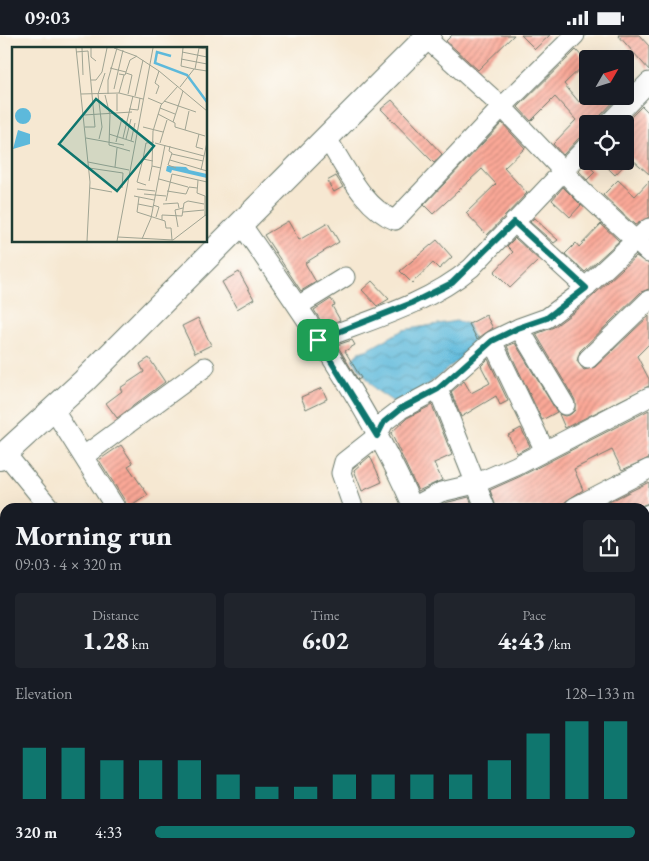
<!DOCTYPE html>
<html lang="en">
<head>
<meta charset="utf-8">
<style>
	body { margin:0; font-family:"EB Garamond",serif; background:#20242c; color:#f1f3f6; height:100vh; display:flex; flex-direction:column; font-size:19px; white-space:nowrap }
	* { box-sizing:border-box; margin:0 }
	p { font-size:16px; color:#9ea1a6 }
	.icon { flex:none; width:28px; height:28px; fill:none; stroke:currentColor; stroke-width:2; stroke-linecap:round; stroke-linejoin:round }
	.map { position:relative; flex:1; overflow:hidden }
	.side { position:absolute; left:0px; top:468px; width:650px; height:359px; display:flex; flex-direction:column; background:#171b24; border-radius:15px 15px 0 0; box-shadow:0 5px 20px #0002 }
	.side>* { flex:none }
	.needle { width:32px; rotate:51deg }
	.controls { position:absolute; left:579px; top:15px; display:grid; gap:10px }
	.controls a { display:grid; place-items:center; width:55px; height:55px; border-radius:5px; background:#171b24; box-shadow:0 5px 20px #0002; font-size:25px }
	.pin { position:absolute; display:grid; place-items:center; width:42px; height:42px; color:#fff; margin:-21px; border-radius:10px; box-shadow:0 2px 8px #0006 }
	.round { display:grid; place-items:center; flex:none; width:52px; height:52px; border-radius:5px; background:#20242c }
	.overview { display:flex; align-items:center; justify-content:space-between; height:85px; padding:0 15px }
	h1 { font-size:28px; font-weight:800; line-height:38px }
	.stats { display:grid; grid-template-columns:repeat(3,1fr); gap:8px; height:85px; padding:5px 15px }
	.stats div { display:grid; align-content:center; border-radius:5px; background:#20242c; text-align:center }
	.stats b { font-size:25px; font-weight:800 }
	.stats small { font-size:14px; font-weight:400 }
	.stats p { font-size:14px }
	.chart { height:140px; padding:10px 15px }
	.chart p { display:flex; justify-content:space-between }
	.chart svg { width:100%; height:90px; margin-top:5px; stroke:#0f766e; stroke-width:6 }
	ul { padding:0 15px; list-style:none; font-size:16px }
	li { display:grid; grid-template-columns:80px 60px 1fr; align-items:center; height:38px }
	li i { height:12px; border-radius:6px; background:#0f766e }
	.status { display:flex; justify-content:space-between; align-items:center; height:35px; padding:0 25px; background:#171b24; direction:ltr }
	.status svg { height:14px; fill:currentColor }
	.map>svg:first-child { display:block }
</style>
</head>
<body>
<div class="status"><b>09:03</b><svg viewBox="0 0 49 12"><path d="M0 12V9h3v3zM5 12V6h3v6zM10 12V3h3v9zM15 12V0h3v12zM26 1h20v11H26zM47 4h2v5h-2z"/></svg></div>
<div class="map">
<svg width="649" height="826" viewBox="0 0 649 826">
	<defs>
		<pattern id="water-waves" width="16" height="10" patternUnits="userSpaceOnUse" patternTransform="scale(1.25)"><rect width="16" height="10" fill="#5db9db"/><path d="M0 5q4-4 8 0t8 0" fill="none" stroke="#4c98b2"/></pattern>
		<pattern id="building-hatch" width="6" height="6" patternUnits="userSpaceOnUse" patternTransform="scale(1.25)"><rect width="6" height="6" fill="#fba897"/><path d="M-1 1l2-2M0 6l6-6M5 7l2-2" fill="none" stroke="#cb8a7c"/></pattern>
	</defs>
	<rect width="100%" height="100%" fill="#fdfcf7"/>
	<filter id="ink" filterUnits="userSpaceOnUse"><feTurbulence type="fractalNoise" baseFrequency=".02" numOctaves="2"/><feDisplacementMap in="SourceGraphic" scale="10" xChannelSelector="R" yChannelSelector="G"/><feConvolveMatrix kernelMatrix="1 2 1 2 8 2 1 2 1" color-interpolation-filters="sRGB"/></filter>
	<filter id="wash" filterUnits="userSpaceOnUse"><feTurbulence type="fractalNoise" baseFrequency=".0096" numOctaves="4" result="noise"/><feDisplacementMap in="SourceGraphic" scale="20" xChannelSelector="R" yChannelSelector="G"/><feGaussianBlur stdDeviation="1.12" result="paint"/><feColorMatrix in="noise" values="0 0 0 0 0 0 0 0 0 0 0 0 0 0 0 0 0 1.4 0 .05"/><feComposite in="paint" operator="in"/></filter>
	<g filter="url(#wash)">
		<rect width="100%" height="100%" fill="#f6e8d2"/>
		<path fill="url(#water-waves)" stroke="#3e7b88" d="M 456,286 L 468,289 L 476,311 L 401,372 L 376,355 L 352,324 L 359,317 L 369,314 L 403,295 Z
			M 355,821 L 436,821 L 429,826 L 354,826 Z"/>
		<g id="blocks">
			<path fill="url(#building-hatch)" d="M 452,0 L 514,0 L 478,35 L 446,6 Z
				M 521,0 L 550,0 L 535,14 Z
				M 618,0 L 639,0 L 649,11 L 649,35 Z
				M 576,15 L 587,27 L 564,49 L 579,67 L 585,61 L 619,61 L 600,81 L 597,89 L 588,89 L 588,99 L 580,102 L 563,120 L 553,109 L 576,85 L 555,62 L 531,86 L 518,72 Z
				M 392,65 L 442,119 L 434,128 L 381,74 Z
				M 642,71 L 649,78 L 649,139 L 631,123 L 615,140 L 601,126 L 625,126 L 625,88 Z
				M 502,88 L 525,113 L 504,133 L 527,158 L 487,200 L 466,178 L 496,149 L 482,134 L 433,179 L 424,170 Z
				M 586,128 L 595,137 L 587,145 L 579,136 Z
				M 336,141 L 343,152 L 334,157 L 327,146 Z
				M 618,145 L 635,161 L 649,146 L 649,182 L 635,190 L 603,160 Z
				M 563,152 L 581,170 L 570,182 L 552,165 Z
				M 534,183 L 558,205 L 554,208 L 530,187 Z
				M 288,186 L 299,205 L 328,188 L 339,207 L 305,228 L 316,247 L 301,256 L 264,200 Z
				M 601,189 L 619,206 L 585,237 L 565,219 L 576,208 L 579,212 Z
				M 515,203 L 539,225 L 510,253 L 494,237 L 513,217 L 507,211 Z
				M 437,205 L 452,222 L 439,234 L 433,228 L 412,248 L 400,236 Z
				M 636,221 L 649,229 L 649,254 L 641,257 L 580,316 L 577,326 L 584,335 L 595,332 L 649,281 L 649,309 L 637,321 L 649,344 L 649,351 L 565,393 L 559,379 L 565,381 L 571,379 L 575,375 L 575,365 L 536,299 L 554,292 L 582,271 Z
				M 239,237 L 254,264 L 237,274 L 222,247 Z
				M 372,246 L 389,264 L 377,271 L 362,255 Z
				M 331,264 L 335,270 L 332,271 L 340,285 L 324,291 L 314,275 Z
				M 486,280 L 493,293 L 477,304 L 469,289 Z
				M 198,283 L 211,310 L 195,318 L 182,291 Z
				M 352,305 L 355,310 L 345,316 L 361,343 L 358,345 L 337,310 Z
				M 515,308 L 557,377 L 542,385 L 507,311 Z
				M 149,323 L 165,347 L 117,383 L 106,368 L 122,356 L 120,353 L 144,337 L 140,329 Z
				M 488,324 L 508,366 L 500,370 L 496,361 L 461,382 L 451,357 L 464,346 L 471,358 L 490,348 L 481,331 Z
				M 322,353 L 327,364 L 306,374 L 301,362 Z
				M 432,370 L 452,420 L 434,428 L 442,445 L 418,456 L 391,398 L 407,383 Z
				M 649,375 L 649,423 L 622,435 L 612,415 L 574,434 L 583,455 L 566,466 L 564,472 L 496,472 L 490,455 L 521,441 Z
				M 521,393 L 530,411 L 517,418 L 508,400 Z
				M 121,410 L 133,428 L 128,431 L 148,460 L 130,472 L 126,472 L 125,466 L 99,425 Z
				M 370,421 L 382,447 L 362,456 L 354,435 Z
				M 649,447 L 649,468 L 638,472 L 599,472 Z
				M 469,462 L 473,472 L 436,472 L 445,468 Z"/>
		</g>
	</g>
	<g filter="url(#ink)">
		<use href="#blocks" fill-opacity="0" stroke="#6a796b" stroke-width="1"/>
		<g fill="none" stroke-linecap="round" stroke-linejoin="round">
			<g stroke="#6a796b" stroke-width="21">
				<path id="minor" d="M 426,3 L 502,72 L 584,158 L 649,218
					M 608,89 L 649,47
					M 327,104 C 345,131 363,173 395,185 L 502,72 L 575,0
					M 514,187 L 586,253
					M 241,189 C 303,278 370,373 413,472
					M 298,271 L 345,242
					M 519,293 L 565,370
					M 318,305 C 370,285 428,269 471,233 L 588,110
					M 492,306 L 545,416
					M 588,324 L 649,265
					M 438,354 L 485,472
					M 53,374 L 115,472
					M 5,418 L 49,472
					M 84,421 L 205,332
					M 353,472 L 341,438 L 344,427 L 377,401 L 384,387 L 401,374 L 438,354 L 492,306 L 519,293 L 547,283 L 575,262 L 649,193
					M 413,472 L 441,457 L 475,449 L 516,431 L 649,362
					M 575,472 L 649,434
					M 645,481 L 649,479
					M 645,542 L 649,540
					M 645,763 L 649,767
					M 536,821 L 538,826
					M 92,826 L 99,821
					M 451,826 L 455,824 L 457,826"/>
			</g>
			<g stroke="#6a796b" stroke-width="26">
				<path id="major" d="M 0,423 L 84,346 L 429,0"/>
			</g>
			<use href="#minor" stroke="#fff" stroke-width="19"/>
			<use href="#major" stroke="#fff" stroke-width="24"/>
			<path stroke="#1f3d34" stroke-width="4" d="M 645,594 L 649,592
				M 645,606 L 649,604
				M 645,619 L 649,616
				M 645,628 L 649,626
				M 215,826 L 224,821
				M 237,826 L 246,821
				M 277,826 L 285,821
				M 295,826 L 303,821"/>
		</g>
	</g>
	<g fill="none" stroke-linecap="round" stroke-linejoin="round" filter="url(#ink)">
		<g stroke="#fff" stroke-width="10">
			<path id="route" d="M 514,187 L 586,253 L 547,283 L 518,293 L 492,306 L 438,354 L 400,374 L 384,387 L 377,401 L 318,305 L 412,268 L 452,248 Z"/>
		</g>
		<use href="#route" stroke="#0f766e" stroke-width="6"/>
	</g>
	<g transform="translate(12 12)">
		<rect width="195" height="195" fill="#f6e8d2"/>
		<path d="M3 69a8 8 0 1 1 16 0a8 8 0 1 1-16 0ZM 6,83 L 18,87 L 18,97 L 1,102 ZM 155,119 L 174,120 L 177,123 L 195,127 L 195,131 L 160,123 L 159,126 L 154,124 Z" fill="#5db9db"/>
		<path fill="none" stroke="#5db9db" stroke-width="2.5" d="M 159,9 L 145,5 L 143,16 L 175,28 L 195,55"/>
		<path fill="none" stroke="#a0a493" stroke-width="1" d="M 64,1 L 78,135 L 75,194M 70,1 L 71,28M 79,1 L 79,10 L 84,14M 102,1 L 124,9 L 147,24 L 195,64M 171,1 L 169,19 L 182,22M 64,5 L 76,4 L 83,80 L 73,80M 170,5 L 195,10M 169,12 L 195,17M 98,21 L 114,25M 183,22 L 187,1 L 195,2M 114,26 L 120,28 L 116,47M 107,27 L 113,28 L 118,13 L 125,9M 79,33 L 84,33 L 90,25 L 95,1M 168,40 L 182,22 L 195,24M 102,42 L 111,3M 107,46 L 112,28M 69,47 L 107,46 L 131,52M 96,47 L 96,33 L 105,1M 144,47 L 147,39 L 143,36 L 147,24M 93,48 L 98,68 L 97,98 L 118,104M 123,49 L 131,13M 136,51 L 150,57M 152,54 L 184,65M 148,61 L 163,67M 117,62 L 126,63 L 128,51M 105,64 L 105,47M 177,64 L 173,83 L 193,89M 146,67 L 163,76 L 163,80 L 173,83M 72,68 L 120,65M 161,75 L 171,44M 131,80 L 151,85M 97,87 L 122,95M 187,87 L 184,100 L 191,102M 74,91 L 112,98M 111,91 L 121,49M 87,92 L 90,80 L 86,47 L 93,26M 114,92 L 119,72M 119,94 L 123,76M 104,95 L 110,71M 143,96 L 192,109M 148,96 L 155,73M 158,99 L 157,104 L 160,106 L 156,118 L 164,121M 160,107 L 191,114 L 189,123M 131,112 L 134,96 L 142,95M 158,113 L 195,124M 191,114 L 195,95M 76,115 L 117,123M 103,120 L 105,101M 77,121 L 111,126 L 110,141M 149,121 L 140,119 L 141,84 L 149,58 L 166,39M 147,132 L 176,140M 186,133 L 185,146 L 193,149 L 193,169M 137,134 L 140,119M 134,138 L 125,135 L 131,112 L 141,114M 78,141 L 100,145M 125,142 L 143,144M 155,144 L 174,147 L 177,140 L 185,141M 132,147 L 154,149M 122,149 L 142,153M 127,150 L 125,165 L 153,174 L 154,181 L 159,181 L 160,193M 154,154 L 160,127 L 195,135M 126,157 L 141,160M 151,157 L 166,156 L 167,161M 141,158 L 147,160 L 144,170M 171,165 L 192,163M 150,173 L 150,168 L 170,169 L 172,156 L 176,154 L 192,157M 166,180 L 163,163 L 171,161M 106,190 L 161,193 L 195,167M 130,192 L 139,171 L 153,98M 105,194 L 141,1"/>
		<path fill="#0f766e" fill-opacity="0.15" stroke="#0f766e" stroke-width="2.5" d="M 84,52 L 142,99 L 105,144 L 47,97 Z"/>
		<rect width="195" height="195" fill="none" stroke="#1f3d34" stroke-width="2.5"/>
	</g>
</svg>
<div class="controls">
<a><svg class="needle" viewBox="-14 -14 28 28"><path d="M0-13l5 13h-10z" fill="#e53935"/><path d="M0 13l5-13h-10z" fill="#9ea1a6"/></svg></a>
<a><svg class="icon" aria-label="locate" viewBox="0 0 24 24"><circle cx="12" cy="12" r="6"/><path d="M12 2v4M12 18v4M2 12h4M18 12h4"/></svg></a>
</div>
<div class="pin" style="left:318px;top:305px;background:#1e9e55"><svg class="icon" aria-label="arrive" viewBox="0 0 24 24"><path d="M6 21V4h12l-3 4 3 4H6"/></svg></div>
<section class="side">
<div class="overview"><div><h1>Morning run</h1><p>09:03 · 4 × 320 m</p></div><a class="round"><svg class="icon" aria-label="share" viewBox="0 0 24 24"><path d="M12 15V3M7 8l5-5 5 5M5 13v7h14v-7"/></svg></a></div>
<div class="stats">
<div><p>Distance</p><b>1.28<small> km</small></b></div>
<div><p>Time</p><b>6:02</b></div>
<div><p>Pace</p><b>4:43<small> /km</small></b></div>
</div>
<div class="chart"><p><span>Elevation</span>128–133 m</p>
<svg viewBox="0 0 160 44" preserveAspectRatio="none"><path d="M5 44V19M15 44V19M25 44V25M35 44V25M45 44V25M55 44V32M65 44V38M75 44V38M85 44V32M95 44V32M105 44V32M115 44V32M125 44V25M135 44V12M145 44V6M155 44V6"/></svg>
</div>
<ul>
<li><b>320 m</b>4:33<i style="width:100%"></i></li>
</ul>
</section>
</div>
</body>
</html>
